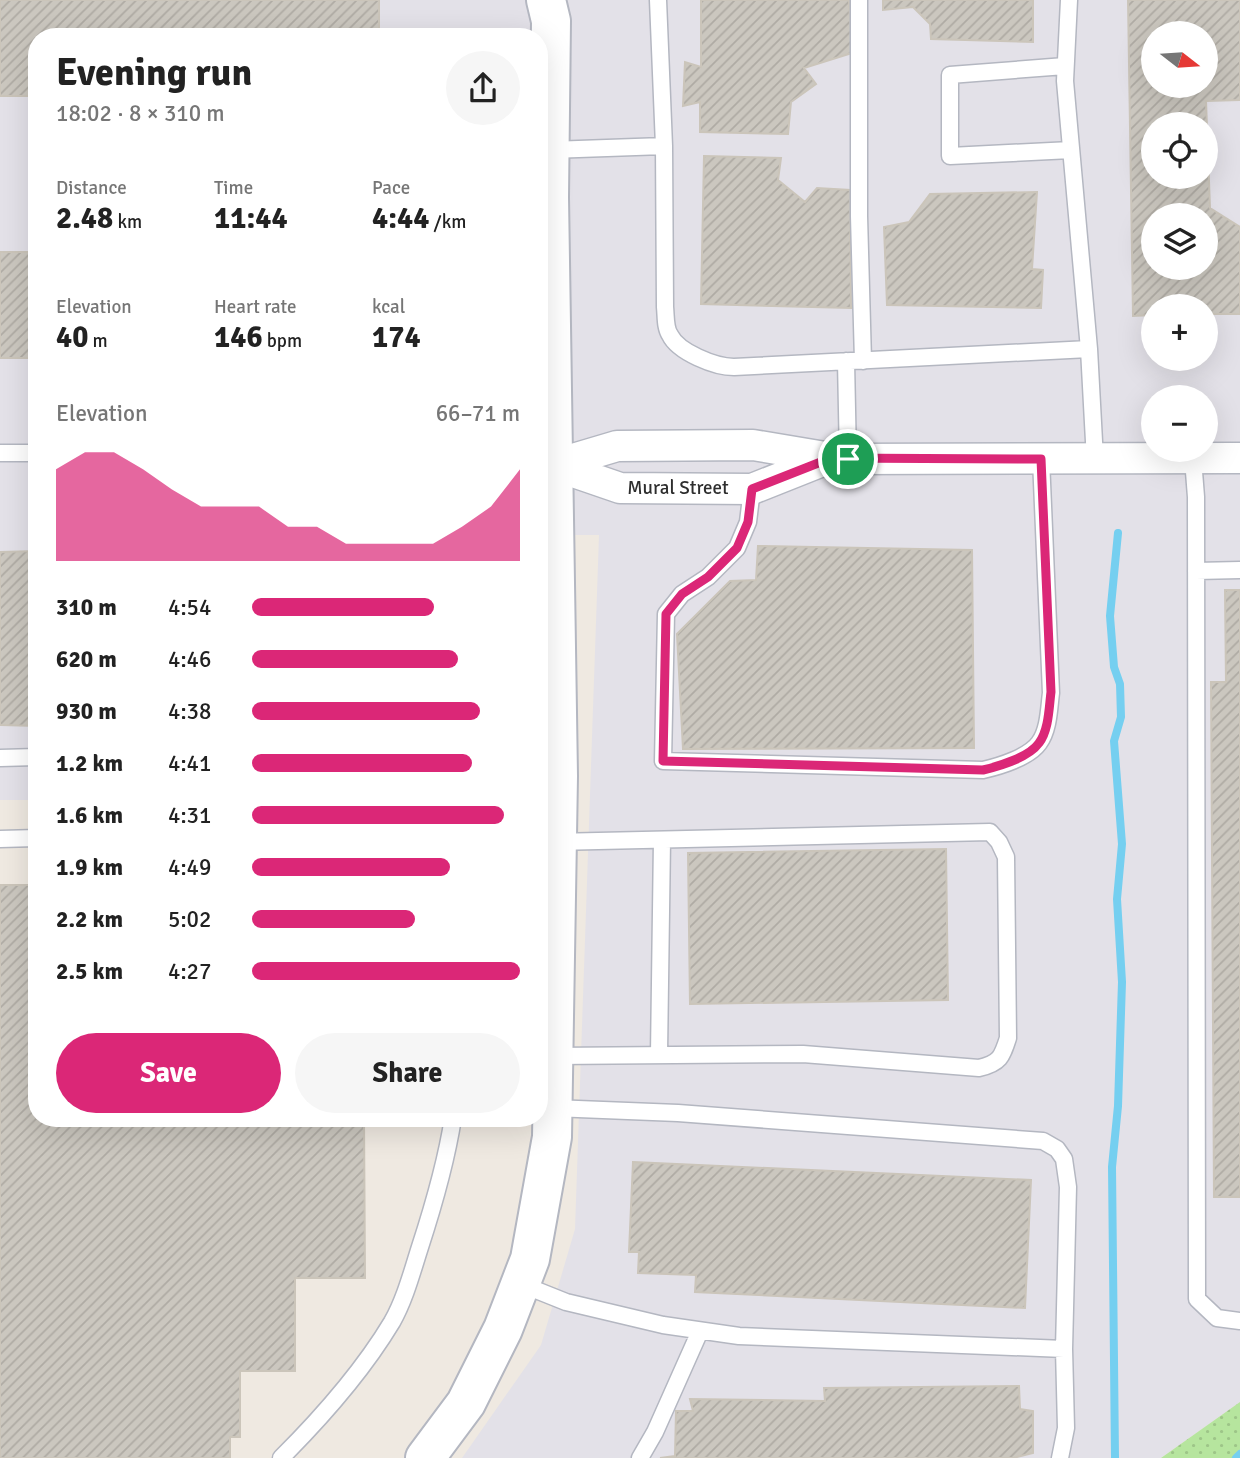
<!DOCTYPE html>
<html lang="en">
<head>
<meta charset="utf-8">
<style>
	body { margin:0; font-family:Signika,sans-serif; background:#f6f6f6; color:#222; height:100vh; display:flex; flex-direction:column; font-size:26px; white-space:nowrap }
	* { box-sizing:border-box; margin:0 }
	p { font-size:23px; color:#767676 }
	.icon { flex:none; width:38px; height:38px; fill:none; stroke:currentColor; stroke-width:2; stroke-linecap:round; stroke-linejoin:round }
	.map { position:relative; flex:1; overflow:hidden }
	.drawer { position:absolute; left:28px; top:28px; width:520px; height:1099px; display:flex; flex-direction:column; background:#fff; border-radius:28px; box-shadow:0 7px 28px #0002 }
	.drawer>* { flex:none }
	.needle { width:46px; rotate:107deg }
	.fabs { position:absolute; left:1141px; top:21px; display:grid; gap:14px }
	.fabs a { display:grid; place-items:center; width:77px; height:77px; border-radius:50%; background:#fff; box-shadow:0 7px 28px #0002; font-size:35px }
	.pin { position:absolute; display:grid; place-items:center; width:60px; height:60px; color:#fff; margin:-30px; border:4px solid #fff; border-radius:50%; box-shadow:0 2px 7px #0007 }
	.round { display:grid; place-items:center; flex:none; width:74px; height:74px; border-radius:37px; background:#f6f6f6 }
	.overview { display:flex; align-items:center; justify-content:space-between; height:119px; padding:0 28px }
	h1 { font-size:38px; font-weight:700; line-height:52px }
	.figures { display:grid; grid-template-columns:repeat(3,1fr); gap:10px; height:119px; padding:7px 28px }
	.figures div { display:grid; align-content:center }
	.figures b { font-size:30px; font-weight:700 }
	.figures small { font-size:19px; font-weight:400 }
	.figures p { font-size:19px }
	.chart { height:196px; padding:14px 28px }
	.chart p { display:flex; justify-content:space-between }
	.chart svg { width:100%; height:126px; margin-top:7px; fill:#db2777; opacity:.7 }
	.cta { display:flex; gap:14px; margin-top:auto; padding:14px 28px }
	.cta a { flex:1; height:80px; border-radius:42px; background:#db2777; color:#fff; font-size:28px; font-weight:700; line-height:80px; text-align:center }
	.cta a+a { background:#f6f6f6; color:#222 }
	ul { padding:0 28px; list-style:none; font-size:23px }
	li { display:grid; grid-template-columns:112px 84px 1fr; align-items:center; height:52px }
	li i { height:18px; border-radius:9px; background:#db2777 }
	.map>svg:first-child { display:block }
</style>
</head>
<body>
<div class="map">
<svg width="1240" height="1458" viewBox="0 0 1240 1458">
	<defs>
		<pattern id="park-dots" width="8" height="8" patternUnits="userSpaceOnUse" patternTransform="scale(1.75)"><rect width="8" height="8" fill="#b6e59e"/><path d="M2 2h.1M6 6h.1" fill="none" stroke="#9dc588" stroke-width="1.8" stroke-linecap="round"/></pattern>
		<pattern id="building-hatch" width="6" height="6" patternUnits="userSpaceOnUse" patternTransform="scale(1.75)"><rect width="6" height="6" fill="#cbc7bf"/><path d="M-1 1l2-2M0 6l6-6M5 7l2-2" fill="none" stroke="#afaba4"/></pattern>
	</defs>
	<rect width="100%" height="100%" fill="#efe9e1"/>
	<path fill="#e3e1e8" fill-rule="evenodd" d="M 0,0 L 1240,0 L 1240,1402 L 1161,1458 L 462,1458 L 541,1345 L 575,1229 L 599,535 L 539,535 L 539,37 L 37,37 L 37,800 L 0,800 ZM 1153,33 L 1206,33 L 1206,86 L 1153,86 ZM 1153,124 L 1206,124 L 1206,177 L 1153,177 ZM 1153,215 L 1206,215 L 1206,268 L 1153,268 ZM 1153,306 L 1206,306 L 1206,359 L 1153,359 ZM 1153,397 L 1206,397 L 1206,450 L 1153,450 Z"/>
	<path fill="url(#park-dots)" d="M 1240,1402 L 1240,1458 L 1161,1458 Z"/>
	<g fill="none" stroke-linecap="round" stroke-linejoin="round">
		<path stroke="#75cff0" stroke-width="8" d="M 1115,1458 L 1112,1167 L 1118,1106 L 1122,982 L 1117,899 L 1122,844 L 1114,741 L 1121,717 L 1120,684 L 1114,667 L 1110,616 L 1118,533
			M 1236,1458 L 1240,1454"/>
	</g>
	<path fill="url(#building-hatch)" stroke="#cbc5ba" stroke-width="2" fill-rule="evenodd" d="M 0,0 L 379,0 L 379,37 L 37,37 L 37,96 L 0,96 Z
		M 701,0 L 849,0 L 852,53 L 804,68 L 816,84 L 791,102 L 788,134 L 700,132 L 700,102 L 683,106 L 685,62 L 701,67 Z
		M 883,0 L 1033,0 L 1033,42 L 931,39 L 930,24 L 913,7 L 883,10 Z
		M 1128,0 L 1240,0 L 1240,100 L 1206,101 L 1210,208 L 1240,227 L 1240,314 L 1206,314 L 1206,306 L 1153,306 L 1153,315 L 1133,316 ZM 1153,33 L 1206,33 L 1206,86 L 1153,86 ZM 1153,124 L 1206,124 L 1206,177 L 1153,177 ZM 1153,215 L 1206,215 L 1206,268 L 1153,268 Z
		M 704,156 L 781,158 L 778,180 L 805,202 L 817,188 L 850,190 L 851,308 L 701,304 Z
		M 1037,192 L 1032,269 L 1043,270 L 1041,308 L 887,305 L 884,227 L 909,222 L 930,194 Z
		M 0,252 L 37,252 L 37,358 L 0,358 Z
		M 758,546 L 972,550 L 974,748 L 683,749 L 677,634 L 730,581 L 756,580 Z
		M 37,551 L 37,726 L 0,725 L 0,552 Z
		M 1225,590 L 1240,590 L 1240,1197 L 1214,1197 L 1211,682 L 1226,682 Z
		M 946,849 L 948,1000 L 690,1004 L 688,853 Z
		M 0,885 L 37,885 L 37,1118 L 364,1118 L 365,1278 L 295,1278 L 295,1371 L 240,1371 L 240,1437 L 230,1437 L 230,1458 L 0,1458 Z
		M 633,1162 L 1031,1180 L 1025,1308 L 695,1292 L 696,1275 L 638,1273 L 639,1252 L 629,1252 Z
		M 1019,1386 L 1020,1409 L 1033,1411 L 1033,1453 L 1013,1458 L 660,1458 L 675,1456 L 676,1411 L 693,1411 L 690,1399 L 825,1401 L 824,1388 Z"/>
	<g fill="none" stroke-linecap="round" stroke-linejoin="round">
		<g stroke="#b4b7c1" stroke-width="19">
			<path id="lane" d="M 658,0 L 664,146 L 665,307 C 666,316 665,328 670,335 C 678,352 715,367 734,367 L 1089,349 L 1095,460
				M 859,0 L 859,216 L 863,361
				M 1069,0 L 1065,81 L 1089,349
				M 1065,66 L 950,75 L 950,156 L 1071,150
				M 550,150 L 664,146
				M 846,361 L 848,459
				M 0,453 L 37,453
				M 1193,459 L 1196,497 L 1197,1299 L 1217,1318 L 1240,1321
				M 752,489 L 748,522 L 737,548 L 708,577 L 682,594 L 666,614 L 663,761 L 983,770 C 1000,766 1029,757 1039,743 C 1049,730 1049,707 1051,693 L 1041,459
				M 1196,571 L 1240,570
				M 0,758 L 37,757
				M 0,839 L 37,838
				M 659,1054 L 662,840
				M 554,1056 L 803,1054 L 979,1068 C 1000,1063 1002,1057 1008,1038 L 1006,857 L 999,842 L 990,832 L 554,842
				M 521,1284 L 566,1302 L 663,1325 L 739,1336 L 1064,1349 L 1068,1187 L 1064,1159 L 1057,1149 L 1043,1141 L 678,1113 L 553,1108
				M 281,1458 C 322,1417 362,1372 392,1322 C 405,1299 412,1272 420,1247 C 434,1204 446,1163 453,1118
				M 640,1458 L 655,1432 L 700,1331
				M 1060,1458 L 1066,1428 L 1064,1349"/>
		</g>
		<g stroke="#b4b7c1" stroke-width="33">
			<path id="street" d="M 553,465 L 617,446 L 753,445 L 831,458 L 848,459 L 1240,458
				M 553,465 L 620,488 L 752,489 L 830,458"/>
		</g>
		<g stroke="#b4b7c1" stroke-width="42">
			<path id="secondary" d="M 425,1458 L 466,1403 L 503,1329 L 530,1259 L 552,1137 L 558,776 L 549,197 L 551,21 L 546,0"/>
		</g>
		<use href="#lane" stroke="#fff" stroke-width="16"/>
		<use href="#street" stroke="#fff" stroke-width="30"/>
		<use href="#secondary" stroke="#fff" stroke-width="38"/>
	</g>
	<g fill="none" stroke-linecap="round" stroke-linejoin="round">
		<g stroke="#fff" stroke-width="14">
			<path id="route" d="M 831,458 L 1041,459 L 1051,692 C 1049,707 1049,730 1039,743 C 1029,757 1000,766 983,770 L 663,761 L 666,614 L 682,594 L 708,577 L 737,548 L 748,522 L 752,489 Z"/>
		</g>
		<use href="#route" stroke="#db2777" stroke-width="9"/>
	</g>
	<g text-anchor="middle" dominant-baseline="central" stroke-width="7" stroke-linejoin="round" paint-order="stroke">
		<g font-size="19" fill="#2e2e2e" stroke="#fff">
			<text x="678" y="488">Mural Street</text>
		</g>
	</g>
</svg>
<div class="fabs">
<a><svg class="needle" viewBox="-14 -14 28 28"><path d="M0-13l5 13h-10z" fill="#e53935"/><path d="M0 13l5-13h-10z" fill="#767676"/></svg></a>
<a><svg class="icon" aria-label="locate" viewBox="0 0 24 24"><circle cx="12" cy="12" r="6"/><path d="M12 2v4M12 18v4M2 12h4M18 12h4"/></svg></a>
<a><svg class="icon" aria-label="layers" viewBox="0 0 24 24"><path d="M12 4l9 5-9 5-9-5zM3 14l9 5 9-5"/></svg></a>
<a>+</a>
<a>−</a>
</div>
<div class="pin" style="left:848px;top:459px;background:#1e9e55"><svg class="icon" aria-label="arrive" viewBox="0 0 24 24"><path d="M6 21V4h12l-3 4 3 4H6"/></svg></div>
<section class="drawer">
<div class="overview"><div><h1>Evening run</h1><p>18:02 · 8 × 310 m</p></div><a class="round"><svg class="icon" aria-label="share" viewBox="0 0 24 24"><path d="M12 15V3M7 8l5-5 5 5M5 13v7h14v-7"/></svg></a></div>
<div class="figures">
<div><p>Distance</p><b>2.48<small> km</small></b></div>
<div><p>Time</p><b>11:44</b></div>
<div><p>Pace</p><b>4:44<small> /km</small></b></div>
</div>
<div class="figures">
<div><p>Elevation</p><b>40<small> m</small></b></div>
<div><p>Heart rate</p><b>146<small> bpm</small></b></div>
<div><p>kcal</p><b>174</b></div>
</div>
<div class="chart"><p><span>Elevation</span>66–71 m</p>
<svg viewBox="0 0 160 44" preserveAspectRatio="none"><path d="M0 44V12L10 6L20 6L30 12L40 19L50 25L60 25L70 25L80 32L90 32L100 38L110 38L120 38L130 38L140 32L150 25L160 12V44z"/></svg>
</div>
<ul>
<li><b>310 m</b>4:54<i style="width:68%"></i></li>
<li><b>620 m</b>4:46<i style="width:77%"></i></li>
<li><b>930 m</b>4:38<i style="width:85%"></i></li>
<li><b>1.2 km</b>4:41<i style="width:82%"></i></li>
<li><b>1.6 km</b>4:31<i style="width:94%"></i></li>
<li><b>1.9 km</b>4:49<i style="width:74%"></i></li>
<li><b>2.2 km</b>5:02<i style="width:61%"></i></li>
<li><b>2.5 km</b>4:27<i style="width:100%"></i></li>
</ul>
<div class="cta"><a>Save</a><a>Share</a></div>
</section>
</div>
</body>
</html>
